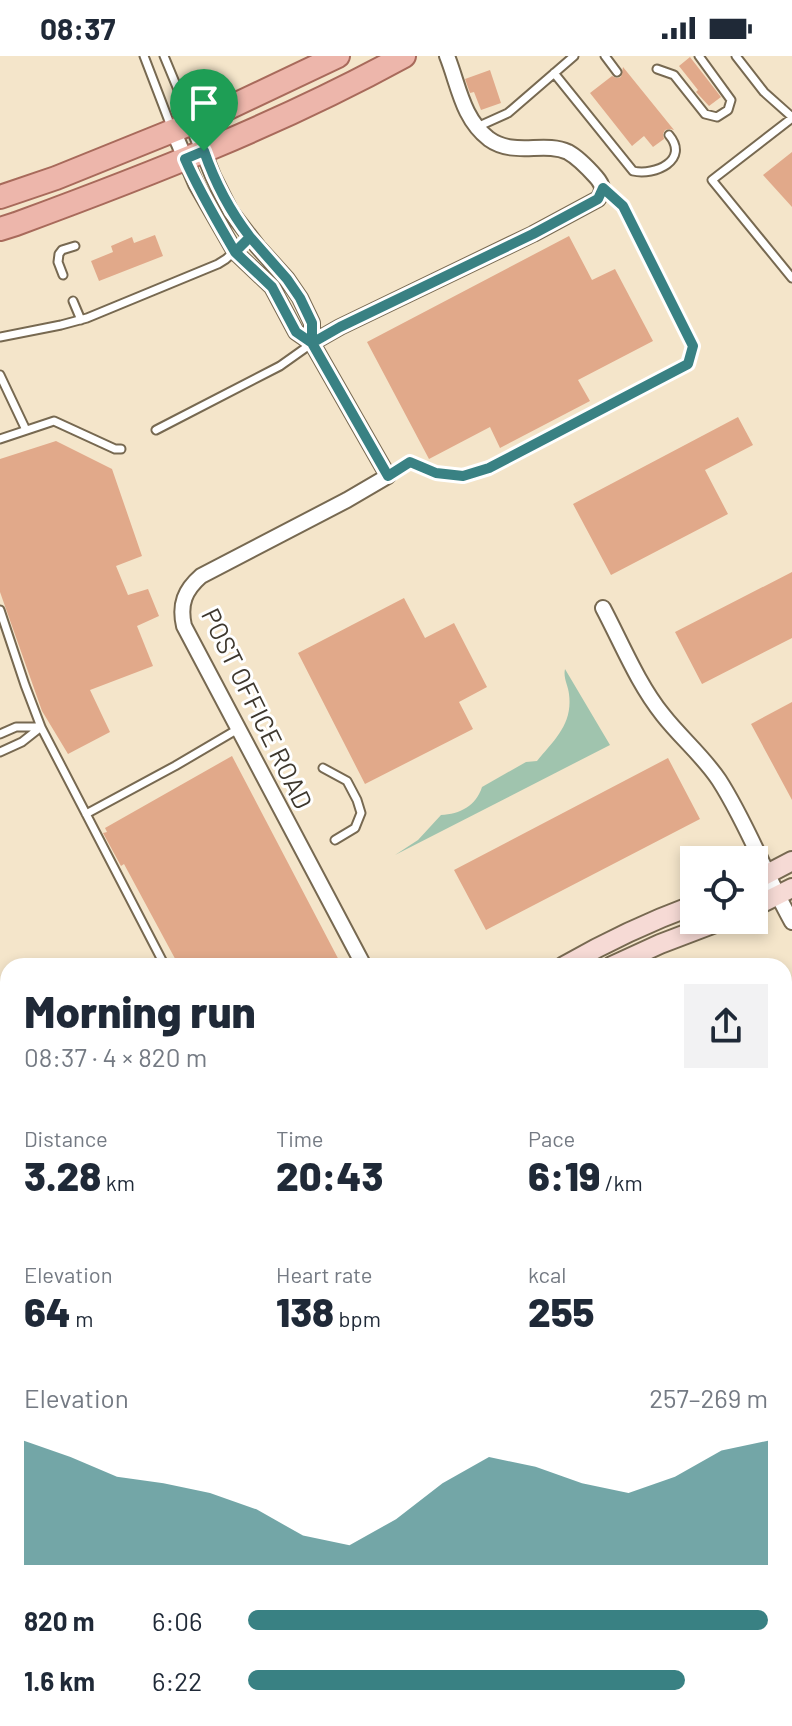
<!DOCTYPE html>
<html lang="en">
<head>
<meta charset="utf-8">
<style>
	body { margin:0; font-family:Barlow,sans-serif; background:#f2f2f3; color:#1f2937; height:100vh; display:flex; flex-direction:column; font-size:30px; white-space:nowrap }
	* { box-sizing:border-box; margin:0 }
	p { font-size:26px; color:#747a83 }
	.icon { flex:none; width:44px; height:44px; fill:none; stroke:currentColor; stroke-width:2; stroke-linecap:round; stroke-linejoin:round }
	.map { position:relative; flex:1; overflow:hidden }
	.side { position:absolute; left:0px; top:902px; width:792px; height:768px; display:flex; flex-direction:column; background:#fff; border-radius:24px 24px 0 0; box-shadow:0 4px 12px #0003 }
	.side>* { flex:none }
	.tools { position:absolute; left:680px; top:790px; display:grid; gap:16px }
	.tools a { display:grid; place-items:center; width:88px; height:88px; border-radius:0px; background:#fff; box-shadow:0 4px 12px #0003; font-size:40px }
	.pin { position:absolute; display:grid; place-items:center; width:68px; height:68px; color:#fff; margin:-82px -34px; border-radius:50% 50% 50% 0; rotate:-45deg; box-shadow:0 0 8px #0007 }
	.pin .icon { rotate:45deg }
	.round { display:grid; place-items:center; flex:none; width:84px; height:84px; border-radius:0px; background:#f2f2f3 }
	.summary { display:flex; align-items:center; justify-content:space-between; height:136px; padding:0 24px }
	h1 { font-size:44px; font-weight:800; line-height:60px }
	.stats { display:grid; grid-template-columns:repeat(3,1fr); gap:12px; height:136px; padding:8px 24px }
	.stats div { display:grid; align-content:center }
	.stats b { font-size:40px; font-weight:800 }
	.stats small { font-size:22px; font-weight:400 }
	.stats p { font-size:22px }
	.chart { height:224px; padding:16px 24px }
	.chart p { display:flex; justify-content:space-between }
	.chart svg { width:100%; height:144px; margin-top:8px; fill:#398183; opacity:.7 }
	ul { padding:0 24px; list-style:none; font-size:26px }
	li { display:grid; grid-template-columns:128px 96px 1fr; align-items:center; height:60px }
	li i { height:20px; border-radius:10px; background:#398183 }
	.status { display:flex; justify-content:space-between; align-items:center; height:56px; padding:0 40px; background:#fff; direction:ltr }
	.status svg { height:22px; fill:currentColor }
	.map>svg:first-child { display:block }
</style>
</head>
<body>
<div class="status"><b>08:37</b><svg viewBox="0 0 49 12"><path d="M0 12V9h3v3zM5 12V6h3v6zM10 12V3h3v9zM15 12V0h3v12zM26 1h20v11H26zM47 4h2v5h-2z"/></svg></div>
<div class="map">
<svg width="792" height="1670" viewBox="0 0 792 1670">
	<rect width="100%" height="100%" fill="#f4e5ca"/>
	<path fill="#a0c4ae" d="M 565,613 L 610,689 L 395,799 L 418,784 L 441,759 C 460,758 476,750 482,731 L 526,706 L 537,705 C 554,684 573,668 569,638 C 568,629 563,622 565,613 Z
		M 0,1519 L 8,1519 L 8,1585 L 0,1585 Z"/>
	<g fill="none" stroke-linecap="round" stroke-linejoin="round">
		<path stroke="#8eadde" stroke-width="4" d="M 344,1670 L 351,1662"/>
	</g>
	<path fill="#e1a98a" d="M 690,1 L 721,41 L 709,50 L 696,36 L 698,34 L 679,10 Z
		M 623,11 L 674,74 L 670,73 L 665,74 L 663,78 L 664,83 L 653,91 L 644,80 L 632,90 L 590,37 L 612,20 L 617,22 L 621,21 Z
		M 490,14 L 501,47 L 481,54 L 474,36 L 470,37 L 465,23 Z
		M 792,96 L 792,151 L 763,119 Z
		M 155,179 L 163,200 L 99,225 L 91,205 L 113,196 L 111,190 L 132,181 L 134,187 Z
		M 569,180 L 592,224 L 615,213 L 653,285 L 578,324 L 590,345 L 500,392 L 490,371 L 429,403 L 367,286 Z
		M 738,361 L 753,389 L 705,414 L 728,458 L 611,519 L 573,448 Z
		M 56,385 L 112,413 L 142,500 L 116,510 L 128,539 L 148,533 L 159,560 L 137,570 L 153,610 L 90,634 L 110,676 L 68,698 L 42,655 L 0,536 L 0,403 Z
		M 792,516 L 792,582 L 702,628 L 675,576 Z
		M 404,542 L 425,582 L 454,567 L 487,631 L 459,646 L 473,673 L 365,728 L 298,597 Z
		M 792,646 L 792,744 L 751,668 Z
		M 232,700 L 342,910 L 179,910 L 124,808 L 121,810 L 103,777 L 107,776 L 105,772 Z
		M 668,702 L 700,763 L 486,874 L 454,814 Z"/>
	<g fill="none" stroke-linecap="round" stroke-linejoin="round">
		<g stroke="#776951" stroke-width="11">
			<path id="lane" d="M 144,0 L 172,73
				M 164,0 L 191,65
				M 605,0 L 617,16
				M 736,0 L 764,36 L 792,61
				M 657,13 L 674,19 L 705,58 L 717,61 L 728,54 L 731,44 L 699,0
				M 554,17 L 633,115 C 655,120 690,104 669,79
				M 792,62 L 712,124 L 792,222
				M 477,71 L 508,57 L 574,0
				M 63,219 L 58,206 L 59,198 L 62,194 L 75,190
				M 73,245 L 81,264
				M 0,281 L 61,269 L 87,262 L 218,208 L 226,203 L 250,181
				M 0,319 L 26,374
				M 156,374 L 280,310 L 311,288
				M 0,383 L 54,365 L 115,393 L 121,393
				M 388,420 L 410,406 L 436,417 L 463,420 L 489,412 L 688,308 L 693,290 L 623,150 L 603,132
				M 0,554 L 25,629 L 41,671 L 165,910
				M 0,678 L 16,671 L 39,671
				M 0,696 L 22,686 L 41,671
				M 323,712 L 347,725 L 357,744 L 361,757 L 355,772 L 335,784
				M 86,758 L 175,710 L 238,673
				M 728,910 L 740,908 L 747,910
				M 784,959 L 792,971
				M 784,1194 L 792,1189"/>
		</g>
		<g stroke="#776951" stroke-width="18">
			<path id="street" d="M 192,67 L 213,120 L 231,156 L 258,191 L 287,223 L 300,242 L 312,267 L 312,287 L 388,420 L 347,444 L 201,520 C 185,534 179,548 184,570 L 364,910
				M 173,74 L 196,128 L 235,196 L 272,231 L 296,276 L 312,287
				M 312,287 L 340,271 L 533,178 L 598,143 C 604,134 603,129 596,121 C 588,112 579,102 568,96 C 544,85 514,101 489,83 C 462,62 459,30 447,0
				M 603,552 C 622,588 638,628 663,659 C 681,682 703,700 719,724 C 748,769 766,820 792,866
				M 784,1280 L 792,1277
				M 0,1491 L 8,1492
				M 117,1662 L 125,1670
				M 227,1670 L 231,1662
				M 442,1670 L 447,1662
				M 637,1670 L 646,1662"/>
		</g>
		<g stroke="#776951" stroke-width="22">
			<path id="secondary" d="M 754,825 L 792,805
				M 754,851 L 792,832
				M 564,910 C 606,886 648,866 694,849
				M 612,910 L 660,888 L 723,864"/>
		</g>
		<g stroke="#a86a5b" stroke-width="26">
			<path id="primary" d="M 0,141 L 56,122 L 222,55 L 338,0
				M 0,173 L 16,168 C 149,119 280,68 404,0"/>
		</g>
		<g stroke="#a86a5b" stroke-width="28">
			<path id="highway" d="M 0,1015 L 8,1017
				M 0,1066 L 8,1077
				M 0,1107 L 8,1118
				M 784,1508 L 792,1506
				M 784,1532 L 792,1530"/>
		</g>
		<path stroke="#afa38e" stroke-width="2" stroke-dasharray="4 6" stroke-linecap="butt" d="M 784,1488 L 792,1486"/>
		<use href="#lane" stroke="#fff" stroke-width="7"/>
		<use href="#street" stroke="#fff" stroke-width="14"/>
		<use href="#secondary" stroke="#f6dad5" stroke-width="18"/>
		<use href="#primary" stroke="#edb6ab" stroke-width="22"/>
		<use href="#highway" stroke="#e18573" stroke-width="24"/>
	</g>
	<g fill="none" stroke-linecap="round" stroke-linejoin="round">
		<g stroke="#fff" stroke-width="16">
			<path id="route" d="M 204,95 C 215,127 229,154 250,181 L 235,196 L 272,231 L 296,276 L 312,287 L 388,420 L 410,406 L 436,417 L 463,420 L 489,412 L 688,308 L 693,290 L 623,150 L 603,132 L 598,143 L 533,178 L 340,271 L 312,287 L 312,267 L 300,242 L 287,223 L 250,181 L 235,196 C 217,165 199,135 185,103 L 204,95"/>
		</g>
		<use href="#route" stroke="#398183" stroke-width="10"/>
	</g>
	<g text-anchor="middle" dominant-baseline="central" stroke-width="6" stroke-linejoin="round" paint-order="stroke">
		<g font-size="26" fill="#3e382e" stroke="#fff">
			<text transform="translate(258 652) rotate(64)">POST OFFICE ROAD</text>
		</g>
	</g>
</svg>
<div class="tools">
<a><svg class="icon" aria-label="locate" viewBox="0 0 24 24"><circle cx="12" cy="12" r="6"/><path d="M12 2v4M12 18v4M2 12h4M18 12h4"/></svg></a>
</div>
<div class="pin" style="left:204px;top:95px;background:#1e9e55"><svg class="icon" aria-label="arrive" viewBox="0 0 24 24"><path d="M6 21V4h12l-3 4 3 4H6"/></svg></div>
<section class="side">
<div class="summary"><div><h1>Morning run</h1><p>08:37 · 4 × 820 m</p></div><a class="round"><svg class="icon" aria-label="share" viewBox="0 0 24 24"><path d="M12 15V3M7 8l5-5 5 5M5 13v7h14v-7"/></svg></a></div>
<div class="stats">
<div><p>Distance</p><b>3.28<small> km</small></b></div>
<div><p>Time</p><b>20:43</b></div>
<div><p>Pace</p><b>6:19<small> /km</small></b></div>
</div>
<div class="stats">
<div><p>Elevation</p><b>64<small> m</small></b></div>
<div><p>Heart rate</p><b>138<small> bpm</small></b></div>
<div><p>kcal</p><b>255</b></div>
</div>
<div class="chart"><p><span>Elevation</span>257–269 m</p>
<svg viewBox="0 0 160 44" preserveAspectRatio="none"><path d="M0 44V6L10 11L20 17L30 19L40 22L50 27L60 35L70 38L80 30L90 19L100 11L110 14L120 19L130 22L140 17L150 9L160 6V44z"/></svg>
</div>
<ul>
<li><b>820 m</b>6:06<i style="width:100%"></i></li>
<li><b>1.6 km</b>6:22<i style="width:84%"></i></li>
</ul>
</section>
</div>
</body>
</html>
